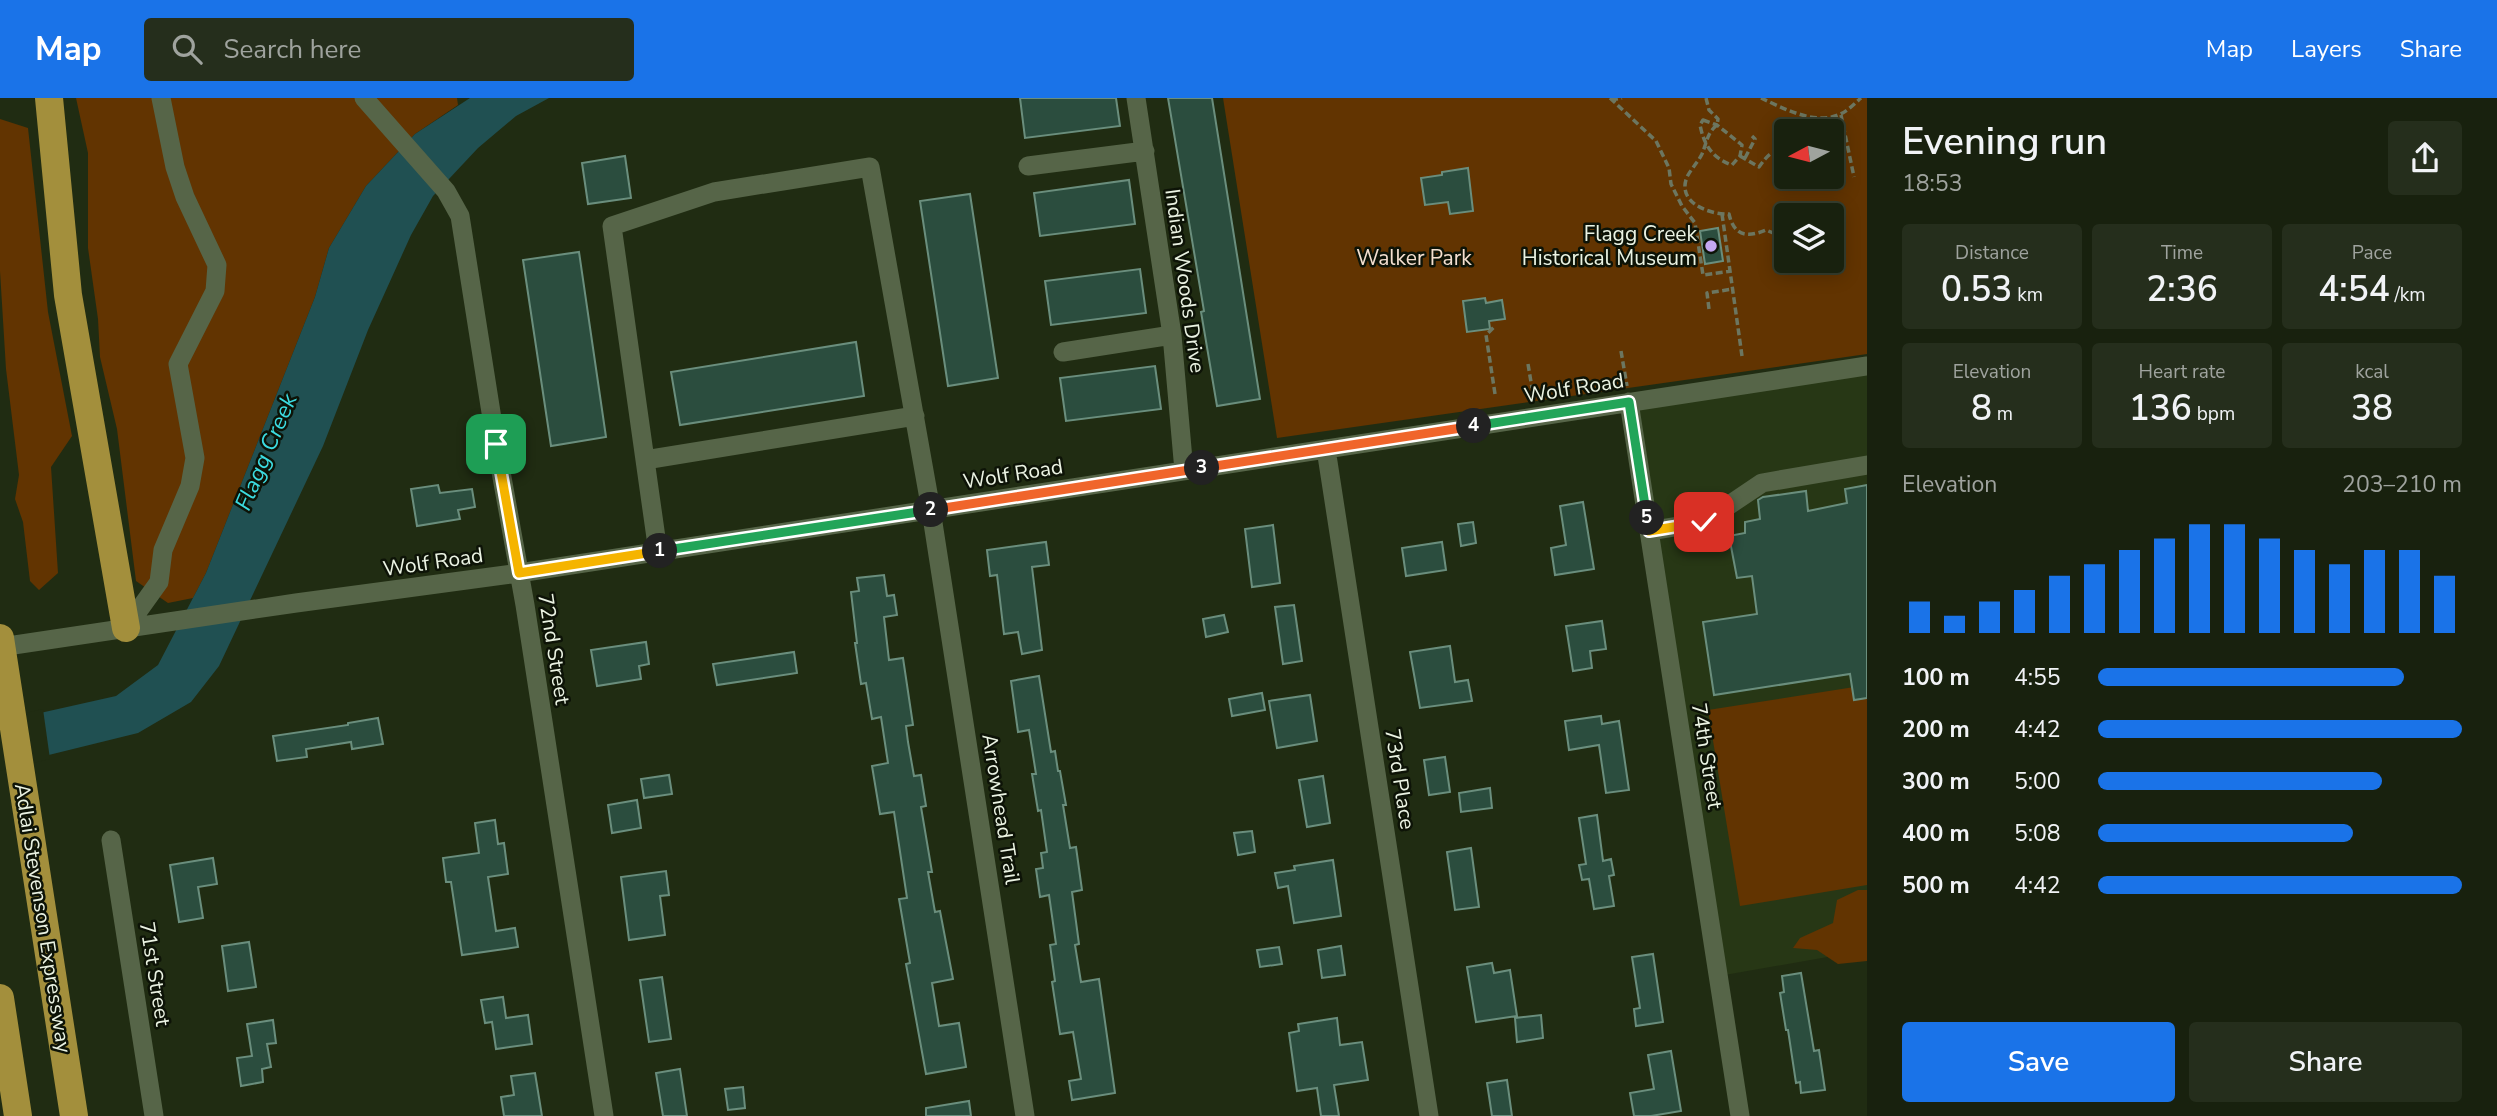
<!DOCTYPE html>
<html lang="en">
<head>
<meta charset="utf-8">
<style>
	body { margin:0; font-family:"Nunito Sans",sans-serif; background:#252e1c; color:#f1f3f6; height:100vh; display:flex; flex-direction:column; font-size:26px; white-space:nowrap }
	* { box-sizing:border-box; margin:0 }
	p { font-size:23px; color:#9fa39e }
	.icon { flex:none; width:38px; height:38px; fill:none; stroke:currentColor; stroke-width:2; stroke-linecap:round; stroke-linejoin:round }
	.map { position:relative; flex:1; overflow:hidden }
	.drawer { display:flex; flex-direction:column; background:#18210e; width:630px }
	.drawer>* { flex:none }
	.needle { width:46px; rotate:263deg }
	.controls { position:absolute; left:1774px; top:21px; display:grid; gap:14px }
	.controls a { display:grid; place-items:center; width:70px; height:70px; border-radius:7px; background:#18210e; box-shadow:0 4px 18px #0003,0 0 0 2px #363e2e; font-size:35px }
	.pin { position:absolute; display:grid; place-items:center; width:60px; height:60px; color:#fff; margin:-30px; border-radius:14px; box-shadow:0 4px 10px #0006 }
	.km { position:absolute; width:35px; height:35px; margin:-18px; border-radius:50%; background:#222; color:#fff; font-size:19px; line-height:35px; text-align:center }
	.round { display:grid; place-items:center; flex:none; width:74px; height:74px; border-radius:7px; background:#252e1c }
	.head { display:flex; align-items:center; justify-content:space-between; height:119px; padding:0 35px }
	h1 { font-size:38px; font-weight:600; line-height:52px }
	.stats { display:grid; grid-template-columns:repeat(3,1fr); gap:10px; height:119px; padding:7px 35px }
	.stats div { display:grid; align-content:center; border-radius:7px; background:#252e1c; text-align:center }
	.stats b { font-size:35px; font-weight:600 }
	.stats small { font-size:19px; font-weight:400 }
	.stats p { font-size:19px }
	.chart { height:196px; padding:14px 35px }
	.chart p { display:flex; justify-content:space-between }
	.chart svg { width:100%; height:126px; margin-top:7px; stroke:#1a73e8; stroke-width:6 }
	.button { display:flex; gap:14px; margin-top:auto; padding:14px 35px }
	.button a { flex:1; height:80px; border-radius:7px; background:#1a73e8; color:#fff; font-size:28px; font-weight:600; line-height:80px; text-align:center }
	.button a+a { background:#252e1c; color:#f1f3f6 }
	ul { padding:0 35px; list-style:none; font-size:23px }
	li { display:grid; grid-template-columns:112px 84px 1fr; align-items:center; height:52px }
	li i { height:18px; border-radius:9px; background:#1a73e8 }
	header { display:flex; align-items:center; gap:42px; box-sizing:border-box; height:98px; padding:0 35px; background:#1a73e8; color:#fff }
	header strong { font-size:33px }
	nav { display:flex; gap:38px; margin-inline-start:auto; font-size:24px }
	.search { width:490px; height:63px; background:#252e1c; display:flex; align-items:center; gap:18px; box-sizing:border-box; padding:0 24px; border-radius:7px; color:#9fa39e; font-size:26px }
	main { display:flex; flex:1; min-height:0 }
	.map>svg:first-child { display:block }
</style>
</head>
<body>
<header>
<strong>Map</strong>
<div class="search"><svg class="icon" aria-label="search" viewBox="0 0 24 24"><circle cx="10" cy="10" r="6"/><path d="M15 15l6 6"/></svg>Search here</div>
<nav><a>Map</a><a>Layers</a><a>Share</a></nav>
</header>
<main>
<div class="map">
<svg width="1867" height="1018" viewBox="0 0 1867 1018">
	<rect width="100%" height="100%" fill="#202c12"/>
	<path fill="#273715" d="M 1867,268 L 1867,852 L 1719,878 L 1629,304 Z"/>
	<path fill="#623401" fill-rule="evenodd" d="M 76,0 L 457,0 L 458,7 L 415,36 L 366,88 L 329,150 L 315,199 L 206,475 L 193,500 L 168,505 L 136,483 L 117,331 L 100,259 L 98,221 L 88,150 L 88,55 Z
		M 1223,0 L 1867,0 L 1867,256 L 1277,340 ZM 1787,33 L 1832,33 L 1832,79 L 1787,79 ZM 1787,117 L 1832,117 L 1832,163 L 1787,163 Z
		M 0,21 L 28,30 L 48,214 L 72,338 L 51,369 L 58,475 L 39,492 L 30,483 L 23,424 L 15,401 L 19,377 L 6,271 L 0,173 Z
		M 1867,587 L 1867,787 L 1740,808 L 1708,612 Z
		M 1858,792 L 1867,792 L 1867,863 L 1838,866 L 1817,852 L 1793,850 L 1800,840 L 1833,825 L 1837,802 Z"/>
	<path fill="#205052" d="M 470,0 L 549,0 L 516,18 L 478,50 L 433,98 L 411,137 L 368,232 L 323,348 L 219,568 L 191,604 L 138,635 L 0,669 L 0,624 L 116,598 L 158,567 L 206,475 L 315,199 L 329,150 L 366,88 L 415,36 Z"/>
	<path fill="#202c12" d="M 43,611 L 50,661 L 0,673 L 0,621 Z"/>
	<path fill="#2b4d3e" stroke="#6a8e7d" stroke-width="2" d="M 1020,0 L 1116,0 L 1120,28 L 1025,40 Z
		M 1168,0 L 1212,0 L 1260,301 L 1217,308 L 1201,214 L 1204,213 Z
		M 625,58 L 631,100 L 588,106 L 582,65 Z
		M 1468,70 L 1473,113 L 1450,116 L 1448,104 L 1425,107 L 1421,80 L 1442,77 L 1442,74 Z
		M 1129,82 L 1135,126 L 1040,138 L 1034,95 Z
		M 970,96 L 998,280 L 948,288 L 920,103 Z
		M 1718,130 L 1723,163 L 1705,166 L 1700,133 Z
		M 579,154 L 606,339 L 551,348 L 523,162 Z
		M 1140,171 L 1146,215 L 1051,227 L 1045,183 Z
		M 1485,200 L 1486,205 L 1502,202 L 1505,221 L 1489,223 L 1490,231 L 1467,234 L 1463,203 Z
		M 856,244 L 864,298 L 680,327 L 671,274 Z
		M 1155,268 L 1161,311 L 1066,323 L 1060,280 Z
		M 438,387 L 440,395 L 472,391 L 475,409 L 458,412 L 460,421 L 417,428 L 411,391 Z
		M 1867,387 L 1867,600 L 1854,602 L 1850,576 L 1714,597 L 1703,524 L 1757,516 L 1752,478 L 1737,480 L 1729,438 L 1745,435 L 1745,424 L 1760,421 L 1758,402 L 1763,399 L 1806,393 L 1808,413 L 1847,405 L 1845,391 Z
		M 1583,404 L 1594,471 L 1555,477 L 1551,450 L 1566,447 L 1560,408 Z
		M 1473,424 L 1476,445 L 1461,448 L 1458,426 Z
		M 1273,427 L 1280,485 L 1252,489 L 1245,431 Z
		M 1046,444 L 1049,467 L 1032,469 L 1042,552 L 1022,556 L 1018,534 L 1004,536 L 997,477 L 990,478 L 987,452 Z
		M 1442,444 L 1446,472 L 1406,478 L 1402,450 Z
		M 884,477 L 887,498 L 894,497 L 897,517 L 884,519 L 889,562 L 903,560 L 913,627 L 906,628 L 908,644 L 914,678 L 921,677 L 926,708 L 921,709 L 932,774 L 928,774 L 935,814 L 940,813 L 953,881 L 932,885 L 939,928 L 959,925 L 966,969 L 926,976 L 906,866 L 910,865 L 899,801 L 907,800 L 894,714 L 880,716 L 872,668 L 888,665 L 881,619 L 872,621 L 866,585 L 861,586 L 855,545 L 857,545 L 851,494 L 859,493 L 857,480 Z
		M 1294,507 L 1302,563 L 1283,566 L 1275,509 Z
		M 1224,517 L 1228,534 L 1206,539 L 1203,521 Z
		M 1602,523 L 1606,551 L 1590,553 L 1592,570 L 1573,573 L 1566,528 Z
		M 646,544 L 649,566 L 639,568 L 641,581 L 597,588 L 591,552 Z
		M 1450,548 L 1455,584 L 1468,582 L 1472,603 L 1420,610 L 1410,554 Z
		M 794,554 L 797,575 L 717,587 L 713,566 Z
		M 1039,578 L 1051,654 L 1055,653 L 1058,673 L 1060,673 L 1066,707 L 1063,707 L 1070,750 L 1076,749 L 1082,792 L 1072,794 L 1079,846 L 1075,847 L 1081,884 L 1099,881 L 1115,995 L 1072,1002 L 1069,983 L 1081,981 L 1073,934 L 1060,936 L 1052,884 L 1055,883 L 1050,847 L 1056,846 L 1049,797 L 1040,799 L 1036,771 L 1043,770 L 1041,755 L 1047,754 L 1041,712 L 1038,713 L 1032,676 L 1036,676 L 1029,632 L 1018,634 L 1011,583 Z
		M 1262,595 L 1265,612 L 1232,618 L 1229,601 Z
		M 1310,597 L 1317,643 L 1277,650 L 1269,603 Z
		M 1601,618 L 1602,626 L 1619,623 L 1629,692 L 1606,695 L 1599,647 L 1569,652 L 1565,623 Z
		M 378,620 L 383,646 L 352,651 L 351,644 L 306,651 L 307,659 L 277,663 L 273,638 L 348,627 L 348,625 Z
		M 1445,659 L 1450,694 L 1429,697 L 1424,662 Z
		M 669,677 L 672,696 L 644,700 L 641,681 Z
		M 1323,678 L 1330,725 L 1307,729 L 1299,682 Z
		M 1490,690 L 1492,710 L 1461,714 L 1459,695 Z
		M 637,702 L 641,730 L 612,735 L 608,707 Z
		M 1597,717 L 1603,763 L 1611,761 L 1614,777 L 1609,778 L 1614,808 L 1594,811 L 1589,781 L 1582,782 L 1579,767 L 1586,766 L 1579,720 Z
		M 495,722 L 498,746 L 504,745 L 508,776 L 488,779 L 496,833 L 515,830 L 518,849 L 462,857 L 451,784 L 446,784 L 443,760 L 479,755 L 475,725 Z
		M 1252,733 L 1255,754 L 1238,757 L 1234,735 Z
		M 1471,750 L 1479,809 L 1455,812 L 1447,754 Z
		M 213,760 L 217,786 L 198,789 L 203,820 L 179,824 L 170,767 Z
		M 1333,762 L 1341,818 L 1294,825 L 1288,788 L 1278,790 L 1275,775 L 1295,772 L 1294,768 Z
		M 666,773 L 669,797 L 660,798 L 665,837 L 629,842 L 621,779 Z
		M 249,844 L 256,889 L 228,893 L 222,848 Z
		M 1341,848 L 1345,877 L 1322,880 L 1318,852 Z
		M 1279,849 L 1282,866 L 1260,869 L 1257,852 Z
		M 1653,856 L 1663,924 L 1636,928 L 1634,911 L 1640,910 L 1632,859 Z
		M 1492,865 L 1494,875 L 1510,872 L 1517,918 L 1476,924 L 1467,869 Z
		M 1801,875 L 1814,953 L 1819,952 L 1825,992 L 1801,995 L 1800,984 L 1796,985 L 1788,932 L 1786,932 L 1780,895 L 1784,894 L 1782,878 Z
		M 662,879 L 671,941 L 649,944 L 640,882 Z
		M 503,899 L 506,920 L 528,917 L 532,946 L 496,951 L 492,924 L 485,925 L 481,902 Z
		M 1541,917 L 1543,940 L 1517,944 L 1515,920 Z
		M 1337,920 L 1340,947 L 1362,944 L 1368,982 L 1334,987 L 1339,1018 L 1321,1018 L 1317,990 L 1297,993 L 1289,935 L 1299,933 L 1298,926 Z
		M 273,922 L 276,945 L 267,946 L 271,969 L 262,971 L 263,984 L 241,988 L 237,960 L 252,958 L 247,926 Z
		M 1671,953 L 1681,1013 L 1651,1018 L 1634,1018 L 1630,995 L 1654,991 L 1648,957 Z
		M 680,971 L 687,1018 L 663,1018 L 656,975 Z
		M 535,975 L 542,1018 L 504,1018 L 501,999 L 514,997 L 511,978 Z
		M 1507,982 L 1512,1018 L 1492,1018 L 1487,985 Z
		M 743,989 L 745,1010 L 728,1012 L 725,991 Z
		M 969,1003 L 971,1018 L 926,1018 L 926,1010 Z"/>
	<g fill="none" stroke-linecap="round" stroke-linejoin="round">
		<path stroke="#6c7660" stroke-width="3.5" stroke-dasharray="7 3.5" stroke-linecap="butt" d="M 1610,0 L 1656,43 L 1669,70 L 1671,86 L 1682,108 L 1695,125 L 1703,177 L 1731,173
			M 1706,0 L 1709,12 L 1718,21 L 1717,27 C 1707,35 1707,44 1702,56 C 1698,64 1691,71 1687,79 C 1676,105 1711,117 1729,116 C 1734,138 1747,140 1766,132 L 1785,140 L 1787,147
			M 1761,0 C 1783,10 1814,27 1838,17 C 1847,14 1854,6 1861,0
			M 1611,2 L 1622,0
			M 1841,17 L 1854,79
			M 1703,22 L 1717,27 L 1742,47 L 1740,58 L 1732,67 C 1712,60 1704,47 1700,27 Z
			M 1740,58 L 1759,69 C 1767,58 1773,50 1787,53
			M 1745,60 L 1755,41 L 1752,38
			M 1826,79 L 1827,82
			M 1722,116 L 1742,258
			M 1709,211 L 1707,195 L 1733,191
			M 1621,253 L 1627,288
			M 1528,266 L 1532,290
			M 1495,296 L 1486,237 L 1495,228"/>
		<path stroke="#566548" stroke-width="19" d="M 364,0 L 446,93 L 460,118 L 496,346 L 525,507 L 604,1018
			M 1136,0 L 1172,237 L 1184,373
			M 1028,68 L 1145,53
			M 1063,254 L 1172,237
			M 1629,304 L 1740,1018
			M 1326,351 L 1429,1018
			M 645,362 L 915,318
			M 1649,433 L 1704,424 L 1762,385 L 1867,367
			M 658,454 L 612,128 L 714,94 L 870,69 L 931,412 L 1025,1018
			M 126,530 L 159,484 L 163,452 L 190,388 L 195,360 L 178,266 L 215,193 L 217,167 L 185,99 L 175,69 L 161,0
			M 0,549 L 296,505 L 519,475 L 1867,268
			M 111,742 L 154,1018"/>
		<path stroke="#a38f3c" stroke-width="28" d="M 49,0 L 68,197 L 126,530
			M 0,540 L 74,1018
			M 0,900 L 18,1018"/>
	</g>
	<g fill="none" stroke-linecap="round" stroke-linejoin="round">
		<g stroke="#fff" stroke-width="14">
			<path id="split-1" d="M 496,346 L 519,475 L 660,453"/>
		</g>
		<g stroke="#fff" stroke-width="14">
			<path id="split-2" d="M 660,453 L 931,412"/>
		</g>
		<g stroke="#fff" stroke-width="14">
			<path id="split-3" d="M 931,412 L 1202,370"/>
		</g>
		<g stroke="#fff" stroke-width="14">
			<path id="split-4" d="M 1202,370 L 1474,328"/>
		</g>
		<g stroke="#fff" stroke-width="14">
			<path id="split-5" d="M 1474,328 L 1629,304 L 1647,420"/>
		</g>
		<g stroke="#fff" stroke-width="14">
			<path id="split-6" d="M 1647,420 L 1649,433 L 1704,424"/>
		</g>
		<use href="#split-1" stroke="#f5b400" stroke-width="9"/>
		<use href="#split-2" stroke="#22a559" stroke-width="9"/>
		<use href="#split-3" stroke="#f0652b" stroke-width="9"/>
		<use href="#split-4" stroke="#f0652b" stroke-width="9"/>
		<use href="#split-5" stroke="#22a559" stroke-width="9"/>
		<use href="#split-6" stroke="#f5b400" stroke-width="9"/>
	</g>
	<circle fill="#c4a7f1" stroke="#0d1307" stroke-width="2.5" cx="1711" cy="148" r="7"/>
	<g text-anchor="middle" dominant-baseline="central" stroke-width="5" stroke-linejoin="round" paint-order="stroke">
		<g font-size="21" fill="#ebf3e3" stroke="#0d1307" text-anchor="end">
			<text x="1697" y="136">Flagg Creek<tspan x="1697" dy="24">Historical Museum</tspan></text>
		</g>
		<g font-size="21" fill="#f5e0d0" stroke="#0d1307">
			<text x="1414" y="160">Walker Park</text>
		</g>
		<g font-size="21" fill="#ebf3e3" stroke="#0d1307">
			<text transform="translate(1185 183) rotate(82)">Indian Woods Drive</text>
			<text transform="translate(1574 290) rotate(-9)">Wolf Road</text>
			<text transform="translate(1013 376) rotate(-9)">Wolf Road</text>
			<text transform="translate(433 464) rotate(-8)">Wolf Road</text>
			<text transform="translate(554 551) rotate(81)">72nd Street</text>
			<text transform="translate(1707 658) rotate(81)">74th Street</text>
			<text transform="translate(1400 681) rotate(81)">73rd Place</text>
			<text transform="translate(1001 711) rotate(81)">Arrowhead Trail</text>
			<text transform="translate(43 820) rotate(81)">Adlai Stevenson Expressway</text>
			<text transform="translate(155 876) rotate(81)">71st Street</text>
		</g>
		<g font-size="23" font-style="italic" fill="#3cdce1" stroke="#0d1307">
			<text transform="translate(266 354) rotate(-67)">Flagg Creek</text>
		</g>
	</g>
</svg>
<div class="controls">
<a><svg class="needle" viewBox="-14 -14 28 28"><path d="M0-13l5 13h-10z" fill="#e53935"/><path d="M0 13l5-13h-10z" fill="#9fa39e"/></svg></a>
<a><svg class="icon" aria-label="layers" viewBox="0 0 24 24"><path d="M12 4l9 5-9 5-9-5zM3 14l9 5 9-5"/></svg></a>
</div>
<div class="pin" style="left:496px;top:346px;background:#1e9e55"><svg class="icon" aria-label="arrive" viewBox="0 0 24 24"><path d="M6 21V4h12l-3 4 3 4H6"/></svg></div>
<div class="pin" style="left:1704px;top:424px;background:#d93025"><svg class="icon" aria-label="check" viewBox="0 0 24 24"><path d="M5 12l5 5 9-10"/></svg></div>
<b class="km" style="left:660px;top:453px">1</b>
<b class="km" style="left:931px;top:412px">2</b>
<b class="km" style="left:1202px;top:370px">3</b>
<b class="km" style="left:1474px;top:328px">4</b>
<b class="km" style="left:1647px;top:420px">5</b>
</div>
<section class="drawer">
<div class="head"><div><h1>Evening run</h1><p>18:53</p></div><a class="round"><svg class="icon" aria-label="share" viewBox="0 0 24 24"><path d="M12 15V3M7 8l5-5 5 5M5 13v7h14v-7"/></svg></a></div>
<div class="stats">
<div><p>Distance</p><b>0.53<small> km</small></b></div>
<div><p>Time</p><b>2:36</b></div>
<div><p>Pace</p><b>4:54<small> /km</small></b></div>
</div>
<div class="stats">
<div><p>Elevation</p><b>8<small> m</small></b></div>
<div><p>Heart rate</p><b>136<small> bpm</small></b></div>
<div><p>kcal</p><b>38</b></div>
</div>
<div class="chart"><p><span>Elevation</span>203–210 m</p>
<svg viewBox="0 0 160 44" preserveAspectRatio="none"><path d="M5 44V33M15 44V38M25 44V33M35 44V29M45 44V24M55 44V20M65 44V15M75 44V11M85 44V6M95 44V6M105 44V11M115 44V15M125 44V20M135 44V15M145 44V15M155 44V24"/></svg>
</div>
<ul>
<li><b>100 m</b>4:55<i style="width:84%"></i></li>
<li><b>200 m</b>4:42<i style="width:100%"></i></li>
<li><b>300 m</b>5:00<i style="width:78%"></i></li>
<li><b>400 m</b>5:08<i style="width:70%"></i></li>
<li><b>500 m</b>4:42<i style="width:100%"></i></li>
</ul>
<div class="button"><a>Save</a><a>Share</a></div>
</section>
</main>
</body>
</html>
